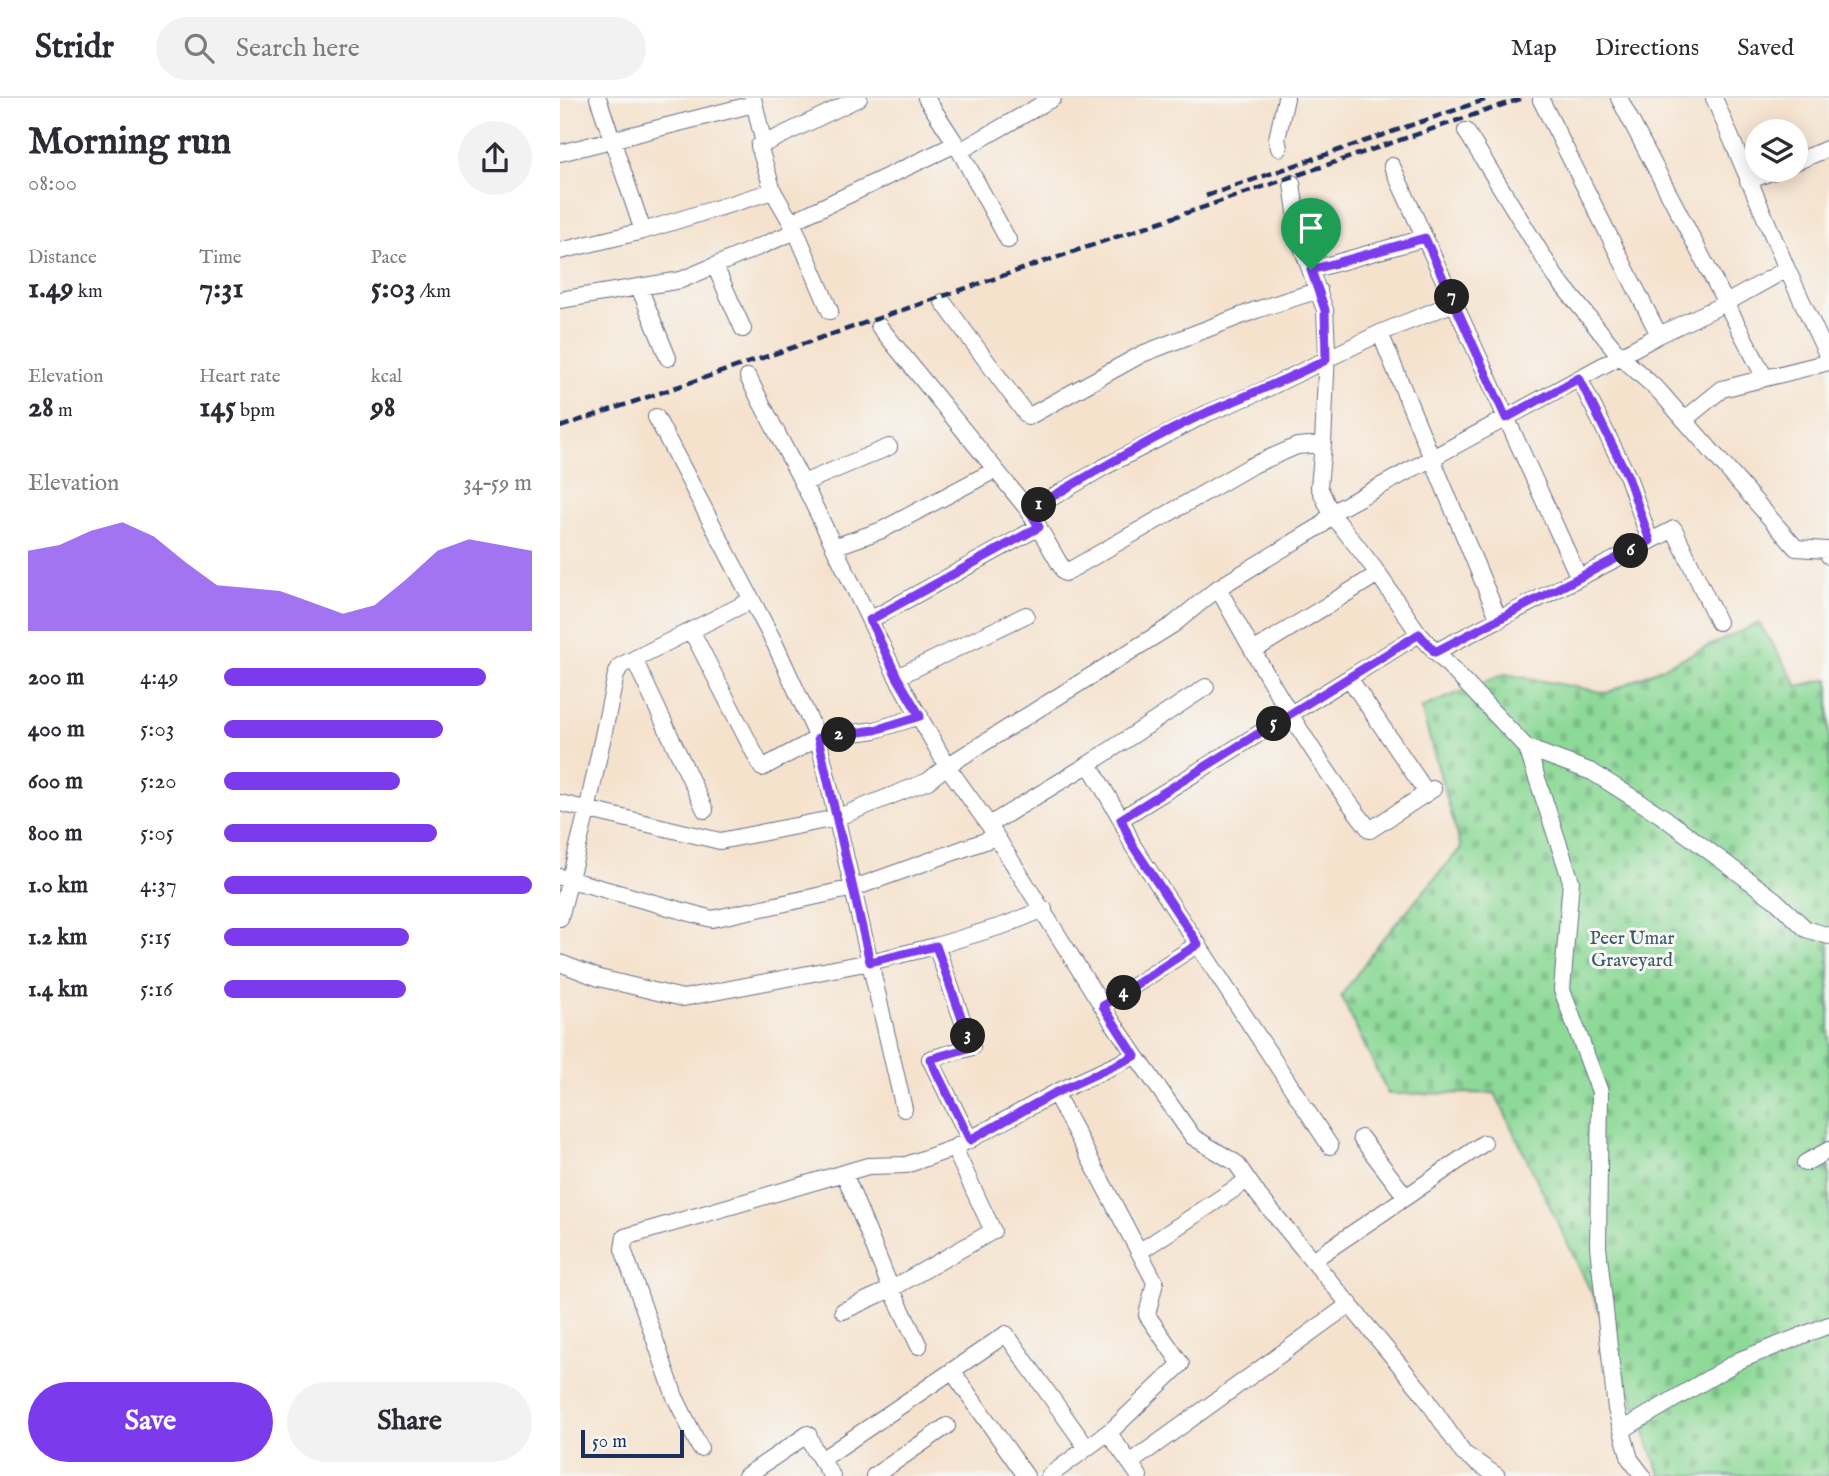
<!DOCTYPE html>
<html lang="en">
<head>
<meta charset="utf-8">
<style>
	body { margin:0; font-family:"IM FELL English",serif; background:#f2f2f3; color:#2b2b33; height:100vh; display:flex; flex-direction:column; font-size:26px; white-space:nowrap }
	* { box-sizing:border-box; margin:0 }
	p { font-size:23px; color:#7c7c81 }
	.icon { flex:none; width:38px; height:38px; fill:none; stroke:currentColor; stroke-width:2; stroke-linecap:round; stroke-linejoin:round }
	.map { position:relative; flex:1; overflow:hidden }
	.side { display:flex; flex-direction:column; background:#fff; width:560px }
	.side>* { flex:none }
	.tools { position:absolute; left:1185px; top:21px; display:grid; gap:14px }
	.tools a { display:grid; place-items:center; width:63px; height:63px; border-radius:50%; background:#fff; box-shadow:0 4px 18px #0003; font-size:35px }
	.scale { position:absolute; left:21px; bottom:18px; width:103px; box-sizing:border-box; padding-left:7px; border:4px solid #1b2f5e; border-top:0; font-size:19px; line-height:24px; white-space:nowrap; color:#1b2f5e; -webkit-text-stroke:5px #f6f6f2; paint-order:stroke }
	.pin { position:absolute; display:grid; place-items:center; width:60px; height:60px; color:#fff; margin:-72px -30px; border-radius:50% 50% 50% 0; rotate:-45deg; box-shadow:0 0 7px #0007 }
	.pin .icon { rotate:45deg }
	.km { position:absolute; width:35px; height:35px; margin:-18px; border-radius:50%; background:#222; color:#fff; font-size:19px; line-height:35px; text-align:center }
	.round { display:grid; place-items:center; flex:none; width:74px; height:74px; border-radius:37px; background:#f2f2f3 }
	.summary { display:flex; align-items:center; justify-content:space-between; height:119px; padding:0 28px }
	h1 { font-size:38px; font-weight:800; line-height:52px }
	.stats { display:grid; grid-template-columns:repeat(3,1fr); gap:10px; height:119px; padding:7px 28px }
	.stats div { display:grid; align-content:center }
	.stats b { font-size:30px; font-weight:800 }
	.stats small { font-size:19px; font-weight:400 }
	.stats p { font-size:19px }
	.chart { height:196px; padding:14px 28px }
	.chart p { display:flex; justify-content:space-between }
	.chart svg { width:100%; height:126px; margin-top:7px; fill:#7c3aed; opacity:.7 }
	.button { display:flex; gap:14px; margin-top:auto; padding:14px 28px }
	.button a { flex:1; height:80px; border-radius:42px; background:#7c3aed; color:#fff; font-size:28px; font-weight:800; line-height:80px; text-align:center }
	.button a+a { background:#f2f2f3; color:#2b2b33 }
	ul { padding:0 28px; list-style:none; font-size:23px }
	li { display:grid; grid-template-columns:112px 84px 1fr; align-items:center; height:52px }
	li i { height:18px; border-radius:9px; background:#7c3aed }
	header { display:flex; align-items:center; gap:42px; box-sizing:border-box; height:98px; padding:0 35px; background:#fff; border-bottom:2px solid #e1e1e2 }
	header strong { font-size:33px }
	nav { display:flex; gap:38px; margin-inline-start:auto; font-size:24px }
	.search { width:490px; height:63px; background:#f2f2f3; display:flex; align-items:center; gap:18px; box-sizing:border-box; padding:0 24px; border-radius:38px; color:#7c7c81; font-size:26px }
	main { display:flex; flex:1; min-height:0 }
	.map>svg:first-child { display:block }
</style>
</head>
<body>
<header>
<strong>Stridr</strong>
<div class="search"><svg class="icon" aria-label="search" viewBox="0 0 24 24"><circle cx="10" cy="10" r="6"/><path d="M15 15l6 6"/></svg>Search here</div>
<nav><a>Map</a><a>Directions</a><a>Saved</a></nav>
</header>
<main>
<section class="side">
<div class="summary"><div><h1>Morning run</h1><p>08:00</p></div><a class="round"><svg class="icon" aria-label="share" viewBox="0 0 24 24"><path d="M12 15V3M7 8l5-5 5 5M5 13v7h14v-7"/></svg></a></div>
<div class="stats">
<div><p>Distance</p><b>1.49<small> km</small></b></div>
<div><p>Time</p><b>7:31</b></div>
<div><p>Pace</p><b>5:03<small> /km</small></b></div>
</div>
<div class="stats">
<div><p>Elevation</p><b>28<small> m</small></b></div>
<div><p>Heart rate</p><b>145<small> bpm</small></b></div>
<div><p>kcal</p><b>98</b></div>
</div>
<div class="chart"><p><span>Elevation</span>34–59 m</p>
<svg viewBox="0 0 160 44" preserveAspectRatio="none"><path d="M0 44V16L10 14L20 9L30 6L40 11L50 20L60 28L70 29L80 30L90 34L100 38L110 35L120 26L130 16L140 12L150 14L160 16V44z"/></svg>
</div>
<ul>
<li><b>200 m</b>4:49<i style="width:85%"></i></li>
<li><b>400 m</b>5:03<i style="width:71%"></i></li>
<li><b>600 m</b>5:20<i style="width:57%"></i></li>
<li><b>800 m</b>5:05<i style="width:69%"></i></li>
<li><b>1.0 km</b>4:37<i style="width:100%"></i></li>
<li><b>1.2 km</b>5:15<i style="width:60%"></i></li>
<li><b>1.4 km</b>5:16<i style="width:59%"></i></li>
</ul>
<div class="button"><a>Save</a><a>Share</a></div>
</section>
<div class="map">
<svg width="1269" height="1378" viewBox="0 0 1269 1378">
	<defs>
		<pattern id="cemetery-stones" width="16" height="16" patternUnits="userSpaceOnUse" patternTransform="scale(1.75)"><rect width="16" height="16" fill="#8dd997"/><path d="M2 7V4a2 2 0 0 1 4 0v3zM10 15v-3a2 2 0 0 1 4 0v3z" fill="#79bb85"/></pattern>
	</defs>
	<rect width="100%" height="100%" fill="#f6f6f2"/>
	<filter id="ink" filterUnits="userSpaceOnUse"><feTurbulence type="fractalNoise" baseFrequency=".0143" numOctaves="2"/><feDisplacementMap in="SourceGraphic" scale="14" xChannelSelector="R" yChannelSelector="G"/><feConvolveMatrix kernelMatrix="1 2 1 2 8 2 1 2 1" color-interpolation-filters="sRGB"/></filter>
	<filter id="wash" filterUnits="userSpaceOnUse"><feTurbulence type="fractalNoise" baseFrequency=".00686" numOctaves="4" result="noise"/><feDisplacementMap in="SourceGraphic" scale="28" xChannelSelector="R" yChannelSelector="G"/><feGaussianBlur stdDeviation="1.57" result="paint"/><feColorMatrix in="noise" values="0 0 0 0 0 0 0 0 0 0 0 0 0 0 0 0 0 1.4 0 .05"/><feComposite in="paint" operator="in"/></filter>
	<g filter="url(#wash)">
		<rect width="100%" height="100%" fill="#f5e2cd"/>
		<path fill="url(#cemetery-stones)" stroke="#54847a" stroke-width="2" d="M 1199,525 L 1238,588 L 1269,581 L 1269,1378 L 1101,1378 L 1036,1204 L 935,995 L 828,996 L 781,898 L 820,844 L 901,750 L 861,610 L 945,576 L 1047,595 Z"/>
	</g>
	<g filter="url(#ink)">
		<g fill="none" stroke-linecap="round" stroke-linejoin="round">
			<g stroke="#676e85" stroke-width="18">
				<path id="street" d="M 38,0 L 83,133 L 213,93
					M 193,0 L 204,46 L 199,48 L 213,93 L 236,133 L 270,213
					M 366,0 L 396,46
					M 1059,0 L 1205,280
					M 1154,0 L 1227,171 L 1269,261
					M 906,33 L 995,178 L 1060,258 L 1100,294 L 1236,450 L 1267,452 L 1269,458
					M 204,46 L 299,0
					M 719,50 L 717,41 L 726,0
					M 400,53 L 493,0
					M 0,55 L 194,6
					M 1236,64 L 1269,50
					M 832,68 L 1019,480
					M 1188,83 L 1216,72
					M 231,124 L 396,46 L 448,142
					M 0,153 L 83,133
					M 155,168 L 183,231
					M 751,172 L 865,140
					M 79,189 L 108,260
					M 0,202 L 121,182 L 236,133
					M 383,204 L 468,319 L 582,256 L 696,212 L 759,192
					M 319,228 L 469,413 L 505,475 L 691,368 L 737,348 L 763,346 L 767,252 L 765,212 L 740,144 L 732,85
					M 820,235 L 894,205
					M 1099,237 L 1166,205 L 1227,171
					M 188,279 L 250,399 L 337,579 L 387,668 L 429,727 L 551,922 L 633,1039 L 676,1065 L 699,1098 L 862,1294 L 903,1355 L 937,1378
					M 1019,280 L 1068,379 L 1090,443
					M 96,319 L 215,546 L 258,640 L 344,1011
					M 1124,322 L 1162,291 L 1269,264
					M 763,346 L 759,389 L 771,415 L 814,470 L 859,536 L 789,580 L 867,695
					M 243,385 L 329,349
					M 469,413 L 544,369 L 648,315 L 702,293 L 820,235 L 939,522
					M 274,449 L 322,432 L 435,372
					M 658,490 C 704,574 751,657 810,732 L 873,691
					M 310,522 L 479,429
					M 131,532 L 202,670 L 258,640 L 315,632 L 360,618
					M 859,536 L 967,650 L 1032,674 L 1102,718 L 1215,802 L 1246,831 L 1269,838
					M 693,553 L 818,476
					M 875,554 L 1114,431 L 1158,524
					M 74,561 L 145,712
					M 337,579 L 466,517
					M 967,650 L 1011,783 L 1002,892 L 1040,994 L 1038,1149 L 1056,1311 L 1070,1361 L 1083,1378
					M 529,666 L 561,721 L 573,748 L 770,1048
					M 0,705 L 160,743 L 276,720 L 368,683 L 387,668 L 614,526 L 658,490 L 762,427 L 771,415 L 1099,237 L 981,2
					M 561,721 L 789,580
					M 429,727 L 529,666 L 646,589
					M 0,779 L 152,821 L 294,790 L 436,739
					M 0,820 L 27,713 L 56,577 L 60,568 L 192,502
					M 376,848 L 412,949 L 370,961 L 410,1042
					M 0,865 L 39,880 L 123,900 L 310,864 L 376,848 L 445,827 L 484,811
					M 543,908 L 638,846
					M 801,1040 L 846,1099 L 924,1045
					M 1245,1065 L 1269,1052
					M 284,1075 L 329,1186 L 359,1248
					M 579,1154 L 688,1082
					M 753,1162 L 846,1099
					M 283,1213 L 331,1191 L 433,1133 L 394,1050
					M 392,1273 L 466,1378
					M 1062,1332 L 1180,1262 L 1269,1227
					M 548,1334 L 570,1365
					M 140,1350 L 115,1299 L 63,1151 L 65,1139 L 308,1068 L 346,1067 L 394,1050 L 495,995 L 575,958
					M 261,1362 L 446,1236 L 527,1350
					M 186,1378 L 248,1336 L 254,1351 L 272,1378
					M 314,1378 L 387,1328
					M 489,1378 L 554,1330 L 621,1266 L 587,1217 L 595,1184 L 495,995
					M 579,1378 L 570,1365 L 790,1206"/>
			</g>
			<use href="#street" stroke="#fff" stroke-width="16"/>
			<path stroke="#1b2f5e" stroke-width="4.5" stroke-dasharray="10 5" stroke-linecap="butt" d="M 646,98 L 930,0
				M 0,329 L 963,0"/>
		</g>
	</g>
	<g fill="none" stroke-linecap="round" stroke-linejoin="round" filter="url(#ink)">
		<g stroke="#fff" stroke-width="14">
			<path id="route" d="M 865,140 L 946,320 L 1019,280 L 1068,379 L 1090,443 L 875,554 L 859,536 L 561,721 L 573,748 L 638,846 L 543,908 L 575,958 L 495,995 L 410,1042 L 370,961 L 412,949 L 376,848 L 310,864 L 258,640 L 315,632 L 360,618 L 337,579 L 310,522 L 479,429 L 469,412 C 528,378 587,342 648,314 C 688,297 728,281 766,262 L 765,212 L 751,172 Z"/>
		</g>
		<use href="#route" stroke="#7c3aed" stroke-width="9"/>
	</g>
	<g text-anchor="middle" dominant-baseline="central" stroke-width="6" stroke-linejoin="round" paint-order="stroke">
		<g font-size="19" fill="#385a6c" stroke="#f6f6f2">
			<text x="1072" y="841">Peer Umar<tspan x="1072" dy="22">Graveyard</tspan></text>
		</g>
	</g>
</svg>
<div class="tools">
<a><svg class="icon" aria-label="layers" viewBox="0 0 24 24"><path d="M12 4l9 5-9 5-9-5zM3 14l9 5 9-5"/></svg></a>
</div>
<div class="scale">50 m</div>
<div class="pin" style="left:751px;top:172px;background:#1e9e55"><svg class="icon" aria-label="arrive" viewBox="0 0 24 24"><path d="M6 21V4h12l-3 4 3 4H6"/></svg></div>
<b class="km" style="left:479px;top:407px">1</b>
<b class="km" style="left:279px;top:637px">2</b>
<b class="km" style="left:408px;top:938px">3</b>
<b class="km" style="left:564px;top:895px">4</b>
<b class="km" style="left:714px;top:626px">5</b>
<b class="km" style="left:1071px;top:453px">6</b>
<b class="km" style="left:892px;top:199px">7</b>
</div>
</main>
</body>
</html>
